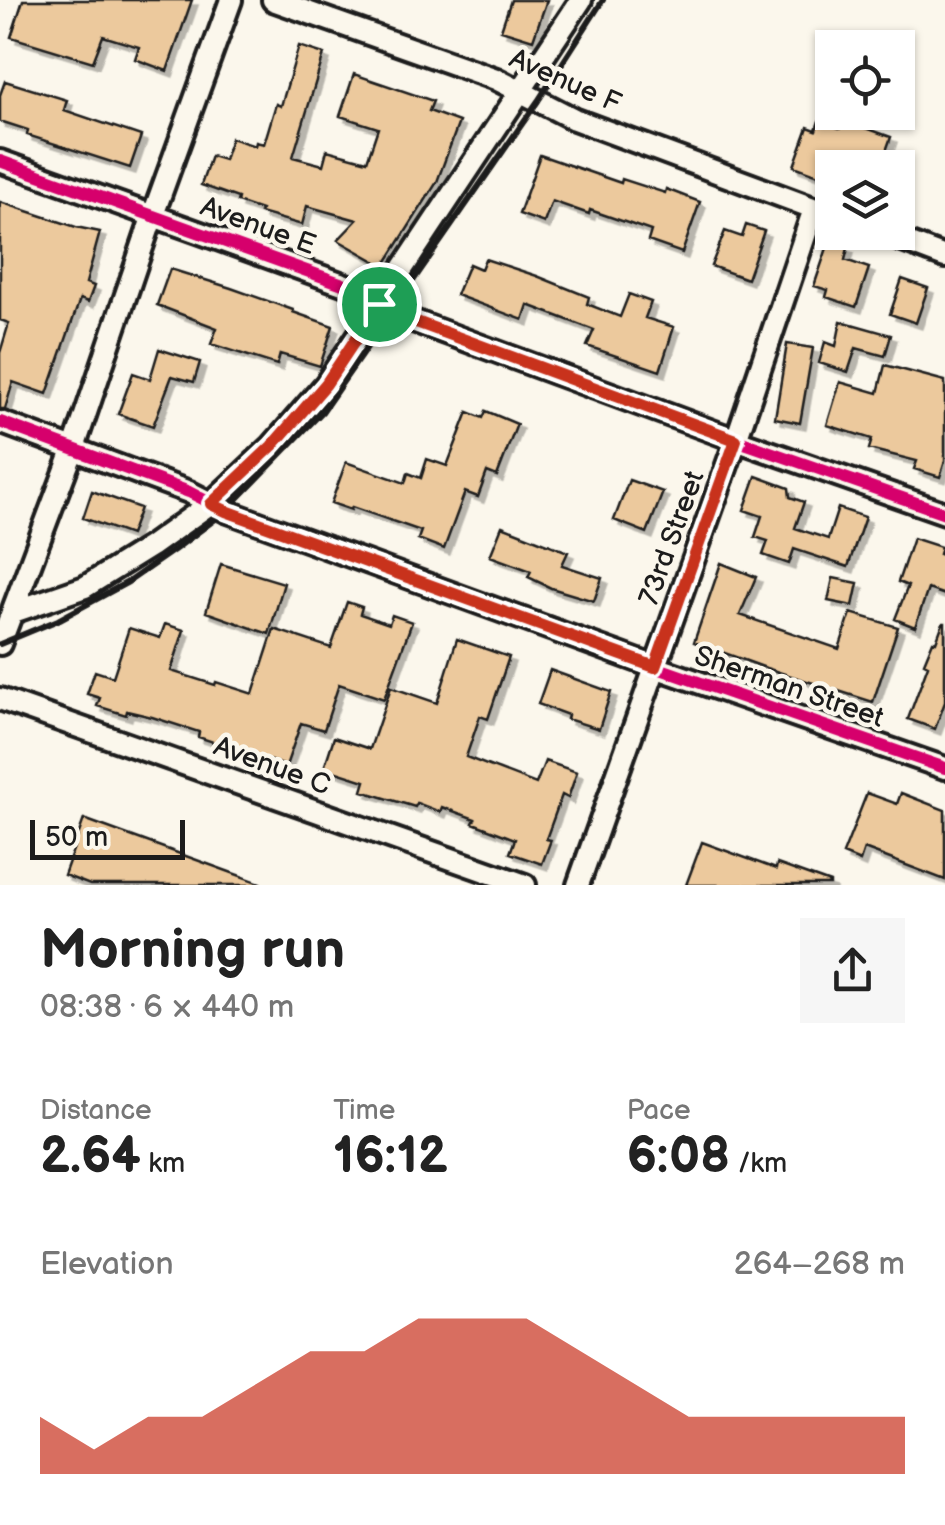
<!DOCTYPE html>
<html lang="en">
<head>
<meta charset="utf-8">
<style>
	body { margin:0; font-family:"Balsamiq Sans",sans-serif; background:#f6f6f6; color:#222; height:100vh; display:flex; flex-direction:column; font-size:38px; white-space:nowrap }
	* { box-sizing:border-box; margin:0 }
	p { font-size:32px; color:#767676 }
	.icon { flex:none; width:55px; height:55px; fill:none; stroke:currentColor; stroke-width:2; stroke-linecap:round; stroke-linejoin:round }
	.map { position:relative; height:885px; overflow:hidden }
	.side { display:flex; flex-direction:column; background:#fff; flex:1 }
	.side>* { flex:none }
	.controls { position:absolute; left:815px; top:30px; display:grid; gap:20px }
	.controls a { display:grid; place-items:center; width:100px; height:100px; border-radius:0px; background:#fff; box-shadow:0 2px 8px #0004; font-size:50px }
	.scale { position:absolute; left:30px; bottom:25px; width:155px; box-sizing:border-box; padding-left:10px; border:5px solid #1c1c1c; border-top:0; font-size:28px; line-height:35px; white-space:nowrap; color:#1c1c1c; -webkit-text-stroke:8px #fbf7ec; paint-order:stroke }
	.pin { position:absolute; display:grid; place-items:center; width:85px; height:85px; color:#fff; margin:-42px; border:5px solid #fff; border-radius:50%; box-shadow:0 2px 10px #0007 }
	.round { display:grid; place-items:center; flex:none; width:105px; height:105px; border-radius:0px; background:#f6f6f6 }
	.headline { display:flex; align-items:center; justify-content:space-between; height:170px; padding:0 40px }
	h1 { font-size:55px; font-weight:800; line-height:75px }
	.stats { display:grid; grid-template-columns:repeat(3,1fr); gap:15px; height:170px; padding:10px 40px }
	.stats div { display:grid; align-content:center }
	.stats b { font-size:50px; font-weight:800 }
	.stats small { font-size:28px; font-weight:400 }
	.stats p { font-size:28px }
	.chart { height:280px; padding:20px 40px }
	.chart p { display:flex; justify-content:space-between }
	.chart svg { width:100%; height:180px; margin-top:10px; fill:#c8321e; opacity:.7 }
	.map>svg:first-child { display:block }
</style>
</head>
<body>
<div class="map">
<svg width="945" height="885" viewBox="0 0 945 885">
	<defs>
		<filter id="shadow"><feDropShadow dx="5.5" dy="5.5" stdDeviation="0" flood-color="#0004"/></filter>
	</defs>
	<rect width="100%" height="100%" fill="#fbf7ec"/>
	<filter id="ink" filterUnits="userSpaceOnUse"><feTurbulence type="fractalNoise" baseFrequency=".01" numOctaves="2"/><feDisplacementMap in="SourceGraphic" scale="20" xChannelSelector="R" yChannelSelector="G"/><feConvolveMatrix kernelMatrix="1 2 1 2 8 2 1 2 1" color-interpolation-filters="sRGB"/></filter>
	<g filter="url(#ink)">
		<path fill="#ecc99d" stroke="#1c1c1c" stroke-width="2.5" filter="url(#shadow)" d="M 23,0 L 192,0 L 167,71 L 135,59 L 139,47 L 103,36 L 93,62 L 11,37 Z
			M 511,0 L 547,0 L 533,40 L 501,30 Z
			M 299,46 L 324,54 L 293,157 L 323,165 L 327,150 L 367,161 L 378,128 L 340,116 L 354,74 L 433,101 L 429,111 L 459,122 L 437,182 L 384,266 L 338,240 L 357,220 L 307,206 L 302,225 L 260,213 L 261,210 L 237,202 L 238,198 L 201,185 L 211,156 L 224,160 L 231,138 L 255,146 L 256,142 L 264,144 L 276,104 L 281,106 Z
			M 5,81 L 67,100 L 64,110 L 141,136 L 130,168 L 27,135 L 28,130 L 0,121 L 0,95 Z
			M 819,121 L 839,128 L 858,125 L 891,137 L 880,168 L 832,168 L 832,180 L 794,166 L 808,127 L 816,130 Z
			M 540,155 L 621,183 L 622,179 L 665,193 L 666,189 L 700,202 L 682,253 L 648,241 L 651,231 L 590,210 L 589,214 L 552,201 L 544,223 L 519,214 Z
			M 0,202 L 76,227 L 100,232 L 86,283 L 94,286 L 88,302 L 80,299 L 47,394 L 13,382 L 5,409 L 0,409 L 0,353 L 9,323 L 0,320 Z
			M 746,225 L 764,231 L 747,279 L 711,266 L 725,231 L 742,237 Z
			M 829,242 L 848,248 L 845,260 L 869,268 L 856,307 L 826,297 L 828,290 L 814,286 Z
			M 485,259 L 537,276 L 589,297 L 587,304 L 620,317 L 629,294 L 651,302 L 645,318 L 674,327 L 660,371 L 587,346 L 594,330 L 528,305 L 523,320 L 456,295 L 469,264 L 481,269 Z
			M 170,269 L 231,288 L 293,310 L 293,312 L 333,326 L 320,366 L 280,354 L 277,365 L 211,344 L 217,328 L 157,305 Z
			M 902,279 L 928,288 L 916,323 L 890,314 Z
			M 841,321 L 891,335 L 885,356 L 856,348 L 848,372 L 819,363 L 825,342 L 836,346 Z
			M 787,344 L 813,348 L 800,423 L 775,418 Z
			M 159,349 L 200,362 L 194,382 L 172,376 L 153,426 L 118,414 L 133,373 L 150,379 Z
			M 885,365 L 945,381 L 945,461 L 940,477 L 914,469 L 917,461 L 869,449 L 872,439 L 827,425 L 840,382 L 878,393 Z
			M 486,411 L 517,424 L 497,476 L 487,472 L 478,497 L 465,492 L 444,549 L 418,539 L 421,531 L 352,507 L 351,510 L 331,503 L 346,462 L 405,483 L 408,473 L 421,478 L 427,459 L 447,466 L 468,412 L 483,418 Z
			M 756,476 L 789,488 L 790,497 L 804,502 L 795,528 L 828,539 L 838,508 L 865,517 L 848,567 L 794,549 L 789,564 L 763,555 L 768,541 L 755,537 L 762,516 L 744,510 Z
			M 629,480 L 663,492 L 647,533 L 614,520 Z
			M 92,491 L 140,508 L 130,535 L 83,518 Z
			M 502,526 L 568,552 L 562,565 L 602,578 L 594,601 L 551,588 L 528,577 L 531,571 L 490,556 Z
			M 913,538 L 941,547 L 939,554 L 945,556 L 945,595 L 928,589 L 915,627 L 895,619 L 908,586 L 898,582 Z
			M 721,563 L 756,577 L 740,615 L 839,649 L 851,613 L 898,627 L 873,702 L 766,668 L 694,642 Z
			M 221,564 L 284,583 L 269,634 L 206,612 Z
			M 833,578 L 858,583 L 853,606 L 828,601 Z
			M 347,602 L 362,607 L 360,614 L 389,624 L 392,615 L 412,622 L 384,699 L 339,684 L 324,730 L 301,723 L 286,766 L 198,737 L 199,732 L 152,717 L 127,711 L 126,715 L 97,706 L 100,698 L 87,694 L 95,671 L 113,677 L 129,628 L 160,638 L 165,624 L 184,630 L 171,671 L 215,685 L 216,682 L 253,694 L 274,629 L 331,648 Z
			M 943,623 L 945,623 L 945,702 L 935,729 L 908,719 L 928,665 L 924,663 L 933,641 L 936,642 Z
			M 457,639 L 509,657 L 488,719 L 480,716 L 466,757 L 536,784 L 545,761 L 577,772 L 568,798 L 562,795 L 546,839 L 551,840 L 542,864 L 510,853 L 515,839 L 473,823 L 475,819 L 442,807 L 440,812 L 417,803 L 415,807 L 362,791 L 365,781 L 324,768 L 334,737 L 370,749 L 391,687 L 437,703 Z
			M 550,670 L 611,692 L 599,729 L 567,719 L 568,715 L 538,704 Z
			M 867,793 L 897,804 L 901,793 L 945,810 L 945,880 L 864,849 L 860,861 L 843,854 Z
			M 84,819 L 260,883 L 259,885 L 90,885 L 64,875 Z
			M 702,842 L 776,869 L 777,864 L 830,883 L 830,885 L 686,885 Z"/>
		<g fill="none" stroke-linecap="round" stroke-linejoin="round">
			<g stroke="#1c1c1c" stroke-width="28">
				<path id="minor" d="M 273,0 L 496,79 L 574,119 L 832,215
					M 0,161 L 354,288 L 392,313 L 736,440 L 945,513
					M 879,232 L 945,257
					M 0,422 L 189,492 L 226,511 L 655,667 L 945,768
					M 13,612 L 85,587 L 151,546 L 211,503 L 272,446 L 326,384 L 581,0
					M 0,644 L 74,448 L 153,215 L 231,0
					M 0,699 L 525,885
					M 578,885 L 736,440 L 814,209"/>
			</g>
			<use href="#minor" stroke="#fbf7ec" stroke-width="20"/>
			<path stroke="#1c1c1c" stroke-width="6" d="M 0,644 L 58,620 L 128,582 L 174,550 L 226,511 L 322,412 L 538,101 L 603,0"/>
			<g stroke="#fbf7ec" stroke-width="19">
				<path id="cycleway" d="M 0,161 L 354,288 L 392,313 L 736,440 L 945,513
					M 0,422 L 189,492 L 226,511 L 655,667 L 945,768"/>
			</g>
			<use href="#cycleway" stroke="#d6006c" stroke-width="12"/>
		</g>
	</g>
	<g fill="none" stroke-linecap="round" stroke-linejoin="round" filter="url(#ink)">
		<g stroke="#fff" stroke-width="20">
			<path id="route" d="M 379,304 L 392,313 L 736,440 L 655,667 L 226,511 L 211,504 L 272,446 L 326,384 Z"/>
		</g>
		<use href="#route" stroke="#c8321e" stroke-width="12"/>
	</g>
	<g text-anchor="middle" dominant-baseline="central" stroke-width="9" stroke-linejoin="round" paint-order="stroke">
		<g font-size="28" fill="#1c1c1c" stroke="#fbf7ec">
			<text transform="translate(565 81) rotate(24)">Avenue F</text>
			<text transform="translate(258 226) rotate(20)">Avenue E</text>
			<text transform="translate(672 538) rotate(-70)">73rd Street</text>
			<text transform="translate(789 687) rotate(19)">Sherman Street</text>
			<text transform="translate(272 766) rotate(20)">Avenue C</text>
		</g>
	</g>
</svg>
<div class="controls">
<a><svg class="icon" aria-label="locate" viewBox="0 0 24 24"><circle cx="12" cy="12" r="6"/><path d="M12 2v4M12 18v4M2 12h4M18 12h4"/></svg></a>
<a><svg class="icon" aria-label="layers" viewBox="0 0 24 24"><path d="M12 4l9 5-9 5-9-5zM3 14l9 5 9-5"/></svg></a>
</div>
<div class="scale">50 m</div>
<div class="pin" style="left:379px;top:304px;background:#1e9e55"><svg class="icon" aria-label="arrive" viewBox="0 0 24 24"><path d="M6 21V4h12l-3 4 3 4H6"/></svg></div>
</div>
<section class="side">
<div class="headline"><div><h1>Morning run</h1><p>08:38 · 6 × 440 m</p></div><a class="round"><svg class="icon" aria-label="share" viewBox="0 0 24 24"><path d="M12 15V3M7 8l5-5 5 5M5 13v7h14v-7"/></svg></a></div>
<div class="stats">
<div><p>Distance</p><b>2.64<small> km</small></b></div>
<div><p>Time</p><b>16:12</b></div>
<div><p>Pace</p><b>6:08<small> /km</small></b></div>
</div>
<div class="chart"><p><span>Elevation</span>264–268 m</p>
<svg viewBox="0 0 160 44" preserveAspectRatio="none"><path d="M0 44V30L10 38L20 30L30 30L40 22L50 14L60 14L70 6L80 6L90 6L100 14L110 22L120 30L130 30L140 30L150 30L160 30V44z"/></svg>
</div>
</section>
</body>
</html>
